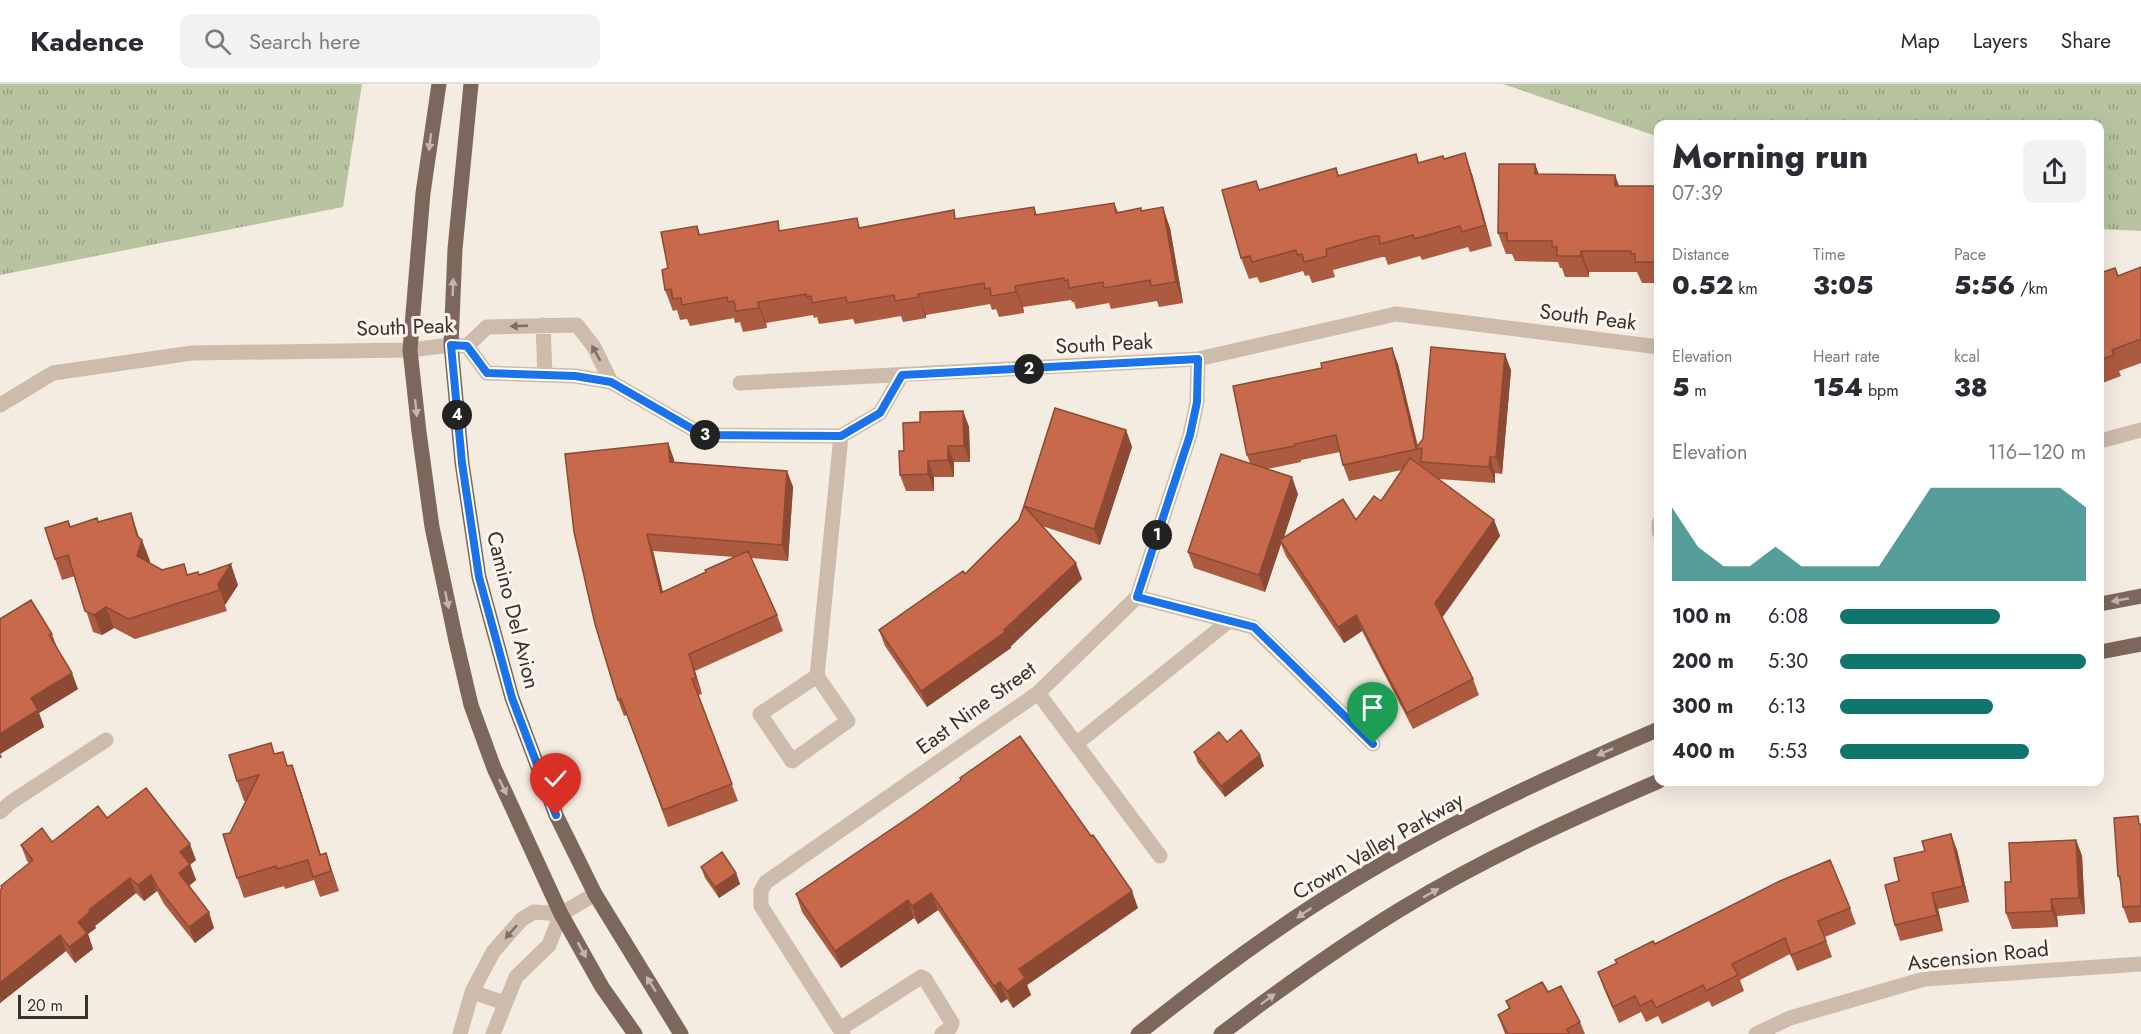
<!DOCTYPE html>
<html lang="en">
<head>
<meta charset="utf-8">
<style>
	body { margin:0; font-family:Jost,sans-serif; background:#f2f2f3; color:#2b2b33; height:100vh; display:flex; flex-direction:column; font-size:22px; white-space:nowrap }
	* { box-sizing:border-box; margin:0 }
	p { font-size:20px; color:#7c7c81 }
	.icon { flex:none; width:33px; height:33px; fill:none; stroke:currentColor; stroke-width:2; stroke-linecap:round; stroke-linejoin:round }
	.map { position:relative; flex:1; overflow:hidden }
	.panel { position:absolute; left:1654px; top:36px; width:450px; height:666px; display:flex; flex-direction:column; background:#fff; border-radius:12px; box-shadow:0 6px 24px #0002 }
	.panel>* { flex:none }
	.scale { position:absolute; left:18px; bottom:15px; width:70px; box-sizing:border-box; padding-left:6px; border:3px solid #3b302b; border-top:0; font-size:16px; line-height:21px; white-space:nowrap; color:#3b302b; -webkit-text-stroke:4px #fbf5ee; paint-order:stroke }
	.pin { position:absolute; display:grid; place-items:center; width:51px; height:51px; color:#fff; margin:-62px -26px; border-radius:50% 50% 50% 0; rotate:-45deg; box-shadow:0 0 6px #0007 }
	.pin .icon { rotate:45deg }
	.km { position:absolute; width:30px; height:30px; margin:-15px; border-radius:50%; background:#222; color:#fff; font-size:16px; line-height:30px; text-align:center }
	.round { display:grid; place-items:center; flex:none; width:63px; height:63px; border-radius:12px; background:#f2f2f3 }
	.summary { display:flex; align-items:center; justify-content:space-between; height:102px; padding:0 18px }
	h1 { font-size:33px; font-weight:800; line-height:45px }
	.stats { display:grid; grid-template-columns:repeat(3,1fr); gap:9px; height:102px; padding:6px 18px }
	.stats div { display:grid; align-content:center }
	.stats b { font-size:26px; font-weight:800 }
	.stats small { font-size:16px; font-weight:400 }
	.stats p { font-size:16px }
	.chart { height:168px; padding:12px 18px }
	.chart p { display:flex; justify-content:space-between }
	.chart svg { width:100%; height:108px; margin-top:6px; fill:#0f766e; opacity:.7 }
	ul { padding:0 18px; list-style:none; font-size:20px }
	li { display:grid; grid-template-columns:96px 72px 1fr; align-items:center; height:45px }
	li i { height:15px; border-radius:8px; background:#0f766e }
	header { display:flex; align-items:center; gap:36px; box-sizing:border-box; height:84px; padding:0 30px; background:#fff; border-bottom:2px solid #e1e1e2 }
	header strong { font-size:28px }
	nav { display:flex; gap:33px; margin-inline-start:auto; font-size:21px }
	.search { width:420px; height:54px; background:#f2f2f3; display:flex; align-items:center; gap:15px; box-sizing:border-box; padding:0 21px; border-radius:12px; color:#7c7c81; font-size:22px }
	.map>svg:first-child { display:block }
</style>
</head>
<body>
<header>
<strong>Kadence</strong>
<div class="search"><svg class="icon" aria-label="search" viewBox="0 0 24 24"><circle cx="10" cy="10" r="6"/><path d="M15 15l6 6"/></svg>Search here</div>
<nav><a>Map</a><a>Layers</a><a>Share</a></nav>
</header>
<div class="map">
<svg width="2141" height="950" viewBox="0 0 2141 950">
	<defs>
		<pattern id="grass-tufts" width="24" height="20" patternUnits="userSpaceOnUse" patternTransform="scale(1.5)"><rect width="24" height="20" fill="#b8c4a0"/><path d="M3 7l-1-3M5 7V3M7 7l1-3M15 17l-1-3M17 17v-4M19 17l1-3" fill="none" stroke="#97a083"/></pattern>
	</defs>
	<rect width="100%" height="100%" fill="#f4ebe1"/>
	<path fill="url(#grass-tufts)" d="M 0,0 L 362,0 L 343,123 L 0,191 Z
		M 1503,0 L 2141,0 L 2141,147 L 2100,145 L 2100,40 L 1659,40 L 1659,53 Z"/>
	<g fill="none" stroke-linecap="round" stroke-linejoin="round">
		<path stroke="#cdbbac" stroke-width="15" d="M 543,241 L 545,291
			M 467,262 L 487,243 L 577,241 L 594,263 L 611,298
			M 740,299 L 1198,275 L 1396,230 L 1659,263
			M 0,321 L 53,289 L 192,269 L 410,266 L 451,261 L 467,262 L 487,289 L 575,292 L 611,298 L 703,351 L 841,352 L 880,329 L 902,291
			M 2100,357 L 2141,346
			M 1659,439 L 1659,448
			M 1137,513 L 1253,543 L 1373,660
			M 817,592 L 760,630 L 792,677 L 848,637 L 817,592 L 841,352
			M 1038,609 L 1160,772
			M 1076,660 L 1229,537
			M 0,728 L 10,719 L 106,656
			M 472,908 L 505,919
			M 840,945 L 921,893 L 925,895 L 952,939 L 950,944 L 942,950
			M 460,950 L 472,908 L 493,868 L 522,835 L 534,828 L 561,830 L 595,810
			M 493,950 L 516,893 L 549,861 L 561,830
			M 843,950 L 761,822 L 761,807 L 766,798 L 1038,609 L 1137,513 L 1190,351 L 1197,318 L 1198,275
			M 1756,950 L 1790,934 L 1924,895 L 2141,880"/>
		<path stroke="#7d675c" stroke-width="15" d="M 439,0 L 423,109 L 410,266 L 419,348 L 432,443 L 456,557 L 471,621 L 494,684 L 561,830 L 602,903 L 635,950
			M 471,0 L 455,165 L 451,261 L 462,379 L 479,493 L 512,614 L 556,731 L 595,810 L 681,950
			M 2100,520 L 2141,512
			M 2100,568 L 2141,560
			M 1138,950 C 1202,899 1268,849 1338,806 C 1439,743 1549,692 1659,645
			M 1221,950 C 1279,906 1339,863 1401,825 C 1483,775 1571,735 1659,697"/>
	</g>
	<path fill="#ac5a40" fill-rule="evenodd" d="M 1416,70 L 1419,79 L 1444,75 L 1472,90 L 1492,162 L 1470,168 L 1468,163 L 1422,176 L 1420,172 L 1388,181 L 1385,173 L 1382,173 L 1333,186 L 1335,193 L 1312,199 L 1309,191 L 1305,192 L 1303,187 L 1260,199 L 1257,193 L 1249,195 L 1241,174 L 1260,106 L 1336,84 L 1339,92 Z
		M 1535,80 L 1538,90 L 1619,102 L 1659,102 L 1659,199 L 1642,199 L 1637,188 L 1589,188 L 1589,193 L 1565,193 L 1562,184 L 1560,184 L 1558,178 L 1515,177 L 1512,170 L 1506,170 L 1498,149 Z
		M 1114,119 L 1118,128 L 1142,127 L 1170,144 L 1183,219 L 1159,223 L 1157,217 L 1111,225 L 1109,219 L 1076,225 L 1074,218 L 1072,218 L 1071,216 L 1023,223 L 1024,229 L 999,233 L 996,225 L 992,226 L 990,220 L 926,231 L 926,234 L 903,238 L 901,232 L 855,240 L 853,235 L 819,240 L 817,233 L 814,234 L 813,231 L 766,239 L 767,244 L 743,248 L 740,238 L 735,239 L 734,234 L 690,242 L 687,235 L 680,236 L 677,226 L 673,227 L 665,206 L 668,184 L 697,142 L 700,151 L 861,144 L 957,135 L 1034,123 L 1037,131 Z
		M 2141,183 L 2141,279 L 2119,287 L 2121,292 L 2100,300 L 2100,189 L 2118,192 Z
		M 1398,280 L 1418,362 L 1511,286 L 1502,390 L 1495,389 L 1495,399 L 1439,395 L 1494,436 L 1500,452 L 1442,534 L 1473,595 L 1479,611 L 1413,645 L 1362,547 L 1344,559 L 1286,472 L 1281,460 L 1265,508 L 1194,484 L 1188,468 L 1250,379 L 1247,371 ZM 1340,368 L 1343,381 L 1349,397 L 1402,386 L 1381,417 L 1356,436 L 1284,453 L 1298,410 L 1267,385 L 1301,378 L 1301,376 Z
		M 1055,324 L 1126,346 L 1132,363 L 1100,461 L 1042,442 L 1082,495 L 1011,562 L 1011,564 L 927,623 L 885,562 L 879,546 L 965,490 L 1019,436 Z
		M 963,327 L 969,343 L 970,378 L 954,378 L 954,393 L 934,393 L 934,407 L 906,407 L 900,391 L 904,367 L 920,338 Z
		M 668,359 L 674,378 L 787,387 L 793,403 L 788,477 L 751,474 L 777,531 L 783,547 L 695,587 L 702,610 L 698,611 L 738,717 L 668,743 L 627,631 L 624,632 L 618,616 L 595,540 ZM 653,467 L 734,473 L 706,488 L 663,508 Z
		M 99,438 L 140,454 L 150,477 L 149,479 L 162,486 L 188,491 L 199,491 L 238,501 L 225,521 L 227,527 L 135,555 L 114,544 L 102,551 L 93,548 L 75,492 L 62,496 L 55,475 L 70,443 Z
		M 0,535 L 52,550 L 58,566 L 78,605 L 39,629 L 44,643 L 0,670 L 2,673 L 0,674 Z
		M 1227,658 L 1264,682 L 1225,713 L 1198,679 L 1194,668 Z
		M 275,670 L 288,682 L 292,681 L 299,701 L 321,771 L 326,769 L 339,807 L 320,813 L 314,796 L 285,805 L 284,802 L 244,814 L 237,794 L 230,749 L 246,717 L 244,717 L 237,697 Z
		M 960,694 L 1138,824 L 1027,901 L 1031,911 L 1013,924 L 1007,915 L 1001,919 L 938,826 L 918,840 L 914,834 L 841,884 L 802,828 L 796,810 L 918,727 L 960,697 Z
		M 107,734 L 196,776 L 190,780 L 196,796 L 189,802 L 214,844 L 195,859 L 164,820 L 157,807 L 144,817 L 136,809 L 95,842 L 96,844 L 88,850 L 93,865 L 75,879 L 66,867 L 0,919 L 0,806 L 29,779 L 27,777 L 21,761 L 52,758 Z
		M 2141,740 L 2141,838 L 2129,839 L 2123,823 L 2121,800 L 2118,792 Z
		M 2076,756 L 2082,772 L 2085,830 L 2057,832 L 2058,843 L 2012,845 L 2006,829 L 2011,798 Z
		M 1957,766 L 1969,818 L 1938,825 L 1943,847 L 1900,857 L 1895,841 Z
		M 701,783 L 736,789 L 740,800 L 719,814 L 705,794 Z
		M 1850,824 L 1856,840 L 1825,853 L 1832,873 L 1797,887 L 1790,870 L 1740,896 L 1744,907 L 1712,923 L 1709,917 L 1662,940 L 1658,932 L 1646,938 L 1641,928 L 1619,939 L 1604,905 L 1598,888 Z
		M 1548,908 L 1580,938 L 1585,950 L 1505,950 L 1498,931 L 1509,925 L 1506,917 Z"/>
	<path fill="#8c4a34" d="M 1465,69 L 1472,90 L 1492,162 L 1485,141 Z
		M 1535,80 L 1543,101 L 1535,90 Z
		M 1615,91 L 1623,112 L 1615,102 Z
		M 1163,123 L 1170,144 L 1183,219 L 1176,198 Z
		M 1581,167 L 1589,188 L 1589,193 L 1581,172 Z
		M 1015,202 L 1023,223 L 1024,229 L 1016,208 Z
		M 918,210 L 926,231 L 926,234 Z
		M 758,218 L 766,239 L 767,244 L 759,224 Z
		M 1392,264 L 1398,280 L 1418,365 L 1417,365 Z
		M 1505,270 L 1511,286 L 1502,390 L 1496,373 Z
		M 963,327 L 969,343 L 970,378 L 964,362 Z
		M 1126,346 L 1132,363 L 1100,461 L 1094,445 Z
		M 668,359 L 674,375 L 676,394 L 670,378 Z
		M 948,362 L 954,378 L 954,393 L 948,376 Z
		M 1490,373 L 1495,389 L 1495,399 L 1489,383 Z
		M 928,377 L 934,393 L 934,407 L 928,390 Z
		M 787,387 L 793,403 L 788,477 L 782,461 Z
		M 1292,393 L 1298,410 L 1282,459 L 1280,456 L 1281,460 L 1265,508 L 1259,491 Z
		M 131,429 L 141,459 L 142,456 L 150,477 L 145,493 L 137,472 L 137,452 Z
		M 1494,436 L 1500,452 L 1441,535 L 1435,519 Z
		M 647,450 L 653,467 L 667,525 L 661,509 Z
		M 1076,479 L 1082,495 L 1011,562 L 1011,564 L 927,623 L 921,607 L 1004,546 Z
		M 231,480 L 238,501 L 225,521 L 227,527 L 218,500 Z
		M 106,523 L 114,544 L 102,551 L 94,531 Z
		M 1356,531 L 1362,547 L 1344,559 L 1338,543 Z
		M 689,570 L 695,587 L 702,610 L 696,594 Z
		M 72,589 L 78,605 L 39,629 L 44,643 L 0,670 L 2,673 L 0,674 L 0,650 L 31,614 Z
		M 1260,671 L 1264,682 L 1225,713 L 1221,702 Z
		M 292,681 L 299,701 L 327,791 L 320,771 Z
		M 1951,750 L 1957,766 L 1969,818 L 1963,802 Z
		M 2076,756 L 2082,772 L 2085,830 L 2079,814 Z
		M 190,760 L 196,776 L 186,784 L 180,768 Z
		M 326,769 L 333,790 L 339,807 L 331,787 Z
		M 190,780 L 196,796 L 185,805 L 179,789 Z
		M 736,789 L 740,800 L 719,814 L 715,803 Z
		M 151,791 L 157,807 L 144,817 L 138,801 Z
		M 130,794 L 136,809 L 95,842 L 96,844 L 88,850 L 93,865 L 75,879 L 69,863 L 78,838 L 89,826 Z
		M 1132,807 L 1138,824 L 1027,901 L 1031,911 L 1013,924 L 1007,907 L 1019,885 Z
		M 931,809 L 938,826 L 918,840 L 912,822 Z
		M 1932,809 L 1938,825 L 1943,847 L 1937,831 Z
		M 2051,815 L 2057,832 L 2058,843 L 2052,827 Z
		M 908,816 L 914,834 L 841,884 L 835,867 Z
		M 209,828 L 214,844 L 195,859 L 189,843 Z
		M 60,851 L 66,867 L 0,919 L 0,899 Z
		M 1000,898 L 1007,915 L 1001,919 L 994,902 Z"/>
	<path fill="#c8694b" stroke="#8c4a34" stroke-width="1.5" d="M 1465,69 L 1485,141 L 1462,148 L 1460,142 L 1414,155 L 1413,151 L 1380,160 L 1379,152 L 1374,152 L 1326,165 L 1327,172 L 1304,178 L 1302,170 L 1297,171 L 1296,166 L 1252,178 L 1250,172 L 1241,174 L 1222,106 L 1256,97 L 1259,106 L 1336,84 L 1338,92 L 1416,70 L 1418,79 L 1443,72 L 1444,75 Z
		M 1499,80 L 1535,80 L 1535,90 L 1615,91 L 1615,102 L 1659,102 L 1659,178 L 1635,178 L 1635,170 L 1631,170 L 1631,167 L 1581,167 L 1581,172 L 1557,172 L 1557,163 L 1552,163 L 1552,157 L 1507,157 L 1507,149 L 1498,149 Z
		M 1114,119 L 1116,129 L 1141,124 L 1141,127 L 1163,123 L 1176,198 L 1151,202 L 1150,196 L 1104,204 L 1103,198 L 1069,204 L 1068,196 L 1064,197 L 1064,194 L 1015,202 L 1016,208 L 991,212 L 990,204 L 985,205 L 984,199 L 918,210 L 919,213 L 895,217 L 894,211 L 847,219 L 846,213 L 812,219 L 811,212 L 807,213 L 806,210 L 758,218 L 759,224 L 736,227 L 734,217 L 728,218 L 727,213 L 682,221 L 681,214 L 673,215 L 671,205 L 665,206 L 662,186 L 668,184 L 661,148 L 697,142 L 699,151 L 778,137 L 779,147 L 857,134 L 859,144 L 954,126 L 955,135 L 1034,123 L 1035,131 Z
		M 2141,183 L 2141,255 L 2112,266 L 2114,271 L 2100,276 L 2100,189 L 2115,184 L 2118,192 Z
		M 1431,263 L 1505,270 L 1496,373 L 1490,373 L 1489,383 L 1421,378 L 1422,364 L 1343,381 L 1336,351 L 1295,360 L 1295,362 L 1247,371 L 1233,302 L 1322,284 L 1321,279 L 1392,264 L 1416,364 L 1423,355 Z
		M 1055,324 L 1126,346 L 1094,445 L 1024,422 Z
		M 963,327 L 964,362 L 948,362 L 948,376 L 928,377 L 928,390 L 900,391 L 899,367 L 904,367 L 903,339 L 920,338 L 920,328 Z
		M 668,359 L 670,378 L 787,387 L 782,461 L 647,450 L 661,509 L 706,488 L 705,486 L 748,467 L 777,531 L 689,570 L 696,594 L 692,595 L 732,700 L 663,726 L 621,615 L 618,616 L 595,540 L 574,448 L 565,370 Z
		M 1221,370 L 1292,393 L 1259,491 L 1188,468 Z
		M 1410,374 L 1494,436 L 1435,519 L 1473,595 L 1407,629 L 1356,531 L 1338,543 L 1280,456 L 1343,415 L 1356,436 L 1374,412 L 1381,417 Z
		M 1024,422 L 1076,479 L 1004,546 L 1005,548 L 921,607 L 879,546 L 963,487 L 965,490 L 1019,436 Z
		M 131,429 L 137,452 L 142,456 L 137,472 L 162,486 L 184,480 L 187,491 L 198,488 L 199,491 L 231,480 L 218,500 L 220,506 L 128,535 L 106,523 L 94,531 L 85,527 L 68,471 L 55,475 L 45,444 L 68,437 L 70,443 L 97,434 L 98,438 Z
		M 31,516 L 52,550 L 49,551 L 72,589 L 31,614 L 38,626 L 0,650 L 0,535 Z
		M 1241,646 L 1260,671 L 1221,702 L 1194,668 L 1219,648 L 1227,658 Z
		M 1020,652 L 1091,752 L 1093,751 L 1132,807 L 1019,885 L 1025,894 L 1007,907 L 1000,898 L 994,902 L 931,809 L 912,822 L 908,816 L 835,867 L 796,810 L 918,727 L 961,696 L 960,694 Z
		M 271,659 L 274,670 L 283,668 L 287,682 L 292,681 L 320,771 L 326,769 L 331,787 L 313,793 L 308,776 L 277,785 L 276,782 L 237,794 L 223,750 L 230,749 L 259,691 L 237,697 L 229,671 Z
		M 146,704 L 190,760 L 180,768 L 190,780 L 179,789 L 209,828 L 189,843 L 158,804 L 151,791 L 138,801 L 130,794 L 89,826 L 90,828 L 78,838 L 87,849 L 69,863 L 60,851 L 0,899 L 0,806 L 2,804 L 1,802 L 33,776 L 21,761 L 42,744 L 52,758 L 98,722 L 107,734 Z
		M 2138,732 L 2139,740 L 2141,740 L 2141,822 L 2123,823 L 2120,792 L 2118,792 L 2114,734 Z
		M 1951,750 L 1963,802 L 1932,809 L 1937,831 L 1895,841 L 1885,801 L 1899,797 L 1894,774 L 1925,767 L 1922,757 Z
		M 2076,756 L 2079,814 L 2051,815 L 2052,827 L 2006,829 L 2005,798 L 2011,798 L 2009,759 Z
		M 722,768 L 736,789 L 715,803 L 701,783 Z
		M 1830,776 L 1850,824 L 1818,837 L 1826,857 L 1791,871 L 1785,854 L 1732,880 L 1738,891 L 1706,907 L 1703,901 L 1656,924 L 1652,916 L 1640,922 L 1635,912 L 1613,923 L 1598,888 L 1617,879 L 1615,876 L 1653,857 L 1655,860 L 1780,797 Z
		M 1542,898 L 1548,908 L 1561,902 L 1580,938 L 1567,945 L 1569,950 L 1508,950 L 1498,931 L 1510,924 L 1506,917 Z"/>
	<defs><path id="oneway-solid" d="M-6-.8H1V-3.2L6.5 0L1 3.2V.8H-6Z" transform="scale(1.5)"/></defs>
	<g fill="#c2b5ac">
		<use href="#oneway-solid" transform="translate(430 58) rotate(97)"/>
		<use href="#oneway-solid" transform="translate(453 203) rotate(-88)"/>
		<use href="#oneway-solid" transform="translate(416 324) rotate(84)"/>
		<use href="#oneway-solid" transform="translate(447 516) rotate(78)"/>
		<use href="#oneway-solid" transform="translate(2120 516) rotate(170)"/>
		<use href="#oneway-solid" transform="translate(1605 668) rotate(156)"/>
		<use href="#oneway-solid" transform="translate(503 703) rotate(64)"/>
		<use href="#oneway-solid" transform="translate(1431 809) rotate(-29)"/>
		<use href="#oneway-solid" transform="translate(1304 829) rotate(146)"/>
		<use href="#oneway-solid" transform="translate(582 866) rotate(61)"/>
		<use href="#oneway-solid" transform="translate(651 900) rotate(-122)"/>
		<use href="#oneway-solid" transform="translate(1268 915) rotate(-37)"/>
	</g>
	<g fill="#7d6f65">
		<use href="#oneway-solid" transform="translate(519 242) rotate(178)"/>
		<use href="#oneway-solid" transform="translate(596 269) rotate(-119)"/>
		<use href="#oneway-solid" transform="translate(511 848) rotate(131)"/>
	</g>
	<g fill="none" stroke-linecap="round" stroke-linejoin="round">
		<g stroke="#fff" stroke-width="12">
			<path id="route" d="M 556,731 L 512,614 L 479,493 L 462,379 L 451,261 L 467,262 L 487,289 L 575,292 L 611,298 L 703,351 L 841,352 L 880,329 L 902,291 L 1198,275 L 1197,318 L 1190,351 L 1137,513 L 1254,543 L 1373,660"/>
		</g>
		<use href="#route" stroke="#1a73e8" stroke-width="8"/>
	</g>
	<g text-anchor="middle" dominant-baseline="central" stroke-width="6" stroke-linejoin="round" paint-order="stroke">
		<g font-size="21" fill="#3b302b" stroke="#fbf5ee">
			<text transform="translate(1588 233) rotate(7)">South Peak</text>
			<text transform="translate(405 243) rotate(-2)">South Peak</text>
			<text transform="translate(1104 260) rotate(-3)">South Peak</text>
			<text transform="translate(513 526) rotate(76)">Camino Del Avion</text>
			<text transform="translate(976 624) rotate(-36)">East Nine Street</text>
			<text transform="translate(1378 762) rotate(-30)">Crown Valley Parkway</text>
			<text transform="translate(1978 872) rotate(-6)">Ascension Road</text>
		</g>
	</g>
</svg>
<div class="scale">20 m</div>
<div class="pin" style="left:1373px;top:660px;background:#1e9e55"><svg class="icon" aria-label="arrive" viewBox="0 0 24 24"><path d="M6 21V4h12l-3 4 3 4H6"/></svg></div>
<div class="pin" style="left:556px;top:731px;background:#d93025"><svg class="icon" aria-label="check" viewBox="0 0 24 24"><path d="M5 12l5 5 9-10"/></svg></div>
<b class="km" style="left:1157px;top:451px">1</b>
<b class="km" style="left:1029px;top:285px">2</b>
<b class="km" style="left:705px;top:351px">3</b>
<b class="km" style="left:457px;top:331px">4</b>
<section class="panel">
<div class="summary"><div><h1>Morning run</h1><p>07:39</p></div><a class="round"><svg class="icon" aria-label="share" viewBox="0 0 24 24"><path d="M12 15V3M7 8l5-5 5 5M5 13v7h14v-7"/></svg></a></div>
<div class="stats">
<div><p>Distance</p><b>0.52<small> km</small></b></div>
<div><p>Time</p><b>3:05</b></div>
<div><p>Pace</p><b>5:56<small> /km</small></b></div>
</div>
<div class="stats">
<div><p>Elevation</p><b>5<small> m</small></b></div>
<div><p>Heart rate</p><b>154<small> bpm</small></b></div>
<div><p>kcal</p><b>38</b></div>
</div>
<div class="chart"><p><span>Elevation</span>116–120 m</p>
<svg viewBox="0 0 160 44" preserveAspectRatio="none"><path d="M0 44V14L10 30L20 38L30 38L40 30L50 38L60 38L70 38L80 38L90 22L100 6L110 6L120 6L130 6L140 6L150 6L160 14V44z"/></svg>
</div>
<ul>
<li><b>100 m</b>6:08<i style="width:65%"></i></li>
<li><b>200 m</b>5:30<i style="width:100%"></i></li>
<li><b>300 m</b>6:13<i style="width:62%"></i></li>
<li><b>400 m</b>5:53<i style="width:77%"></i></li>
</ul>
</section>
</div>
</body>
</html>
